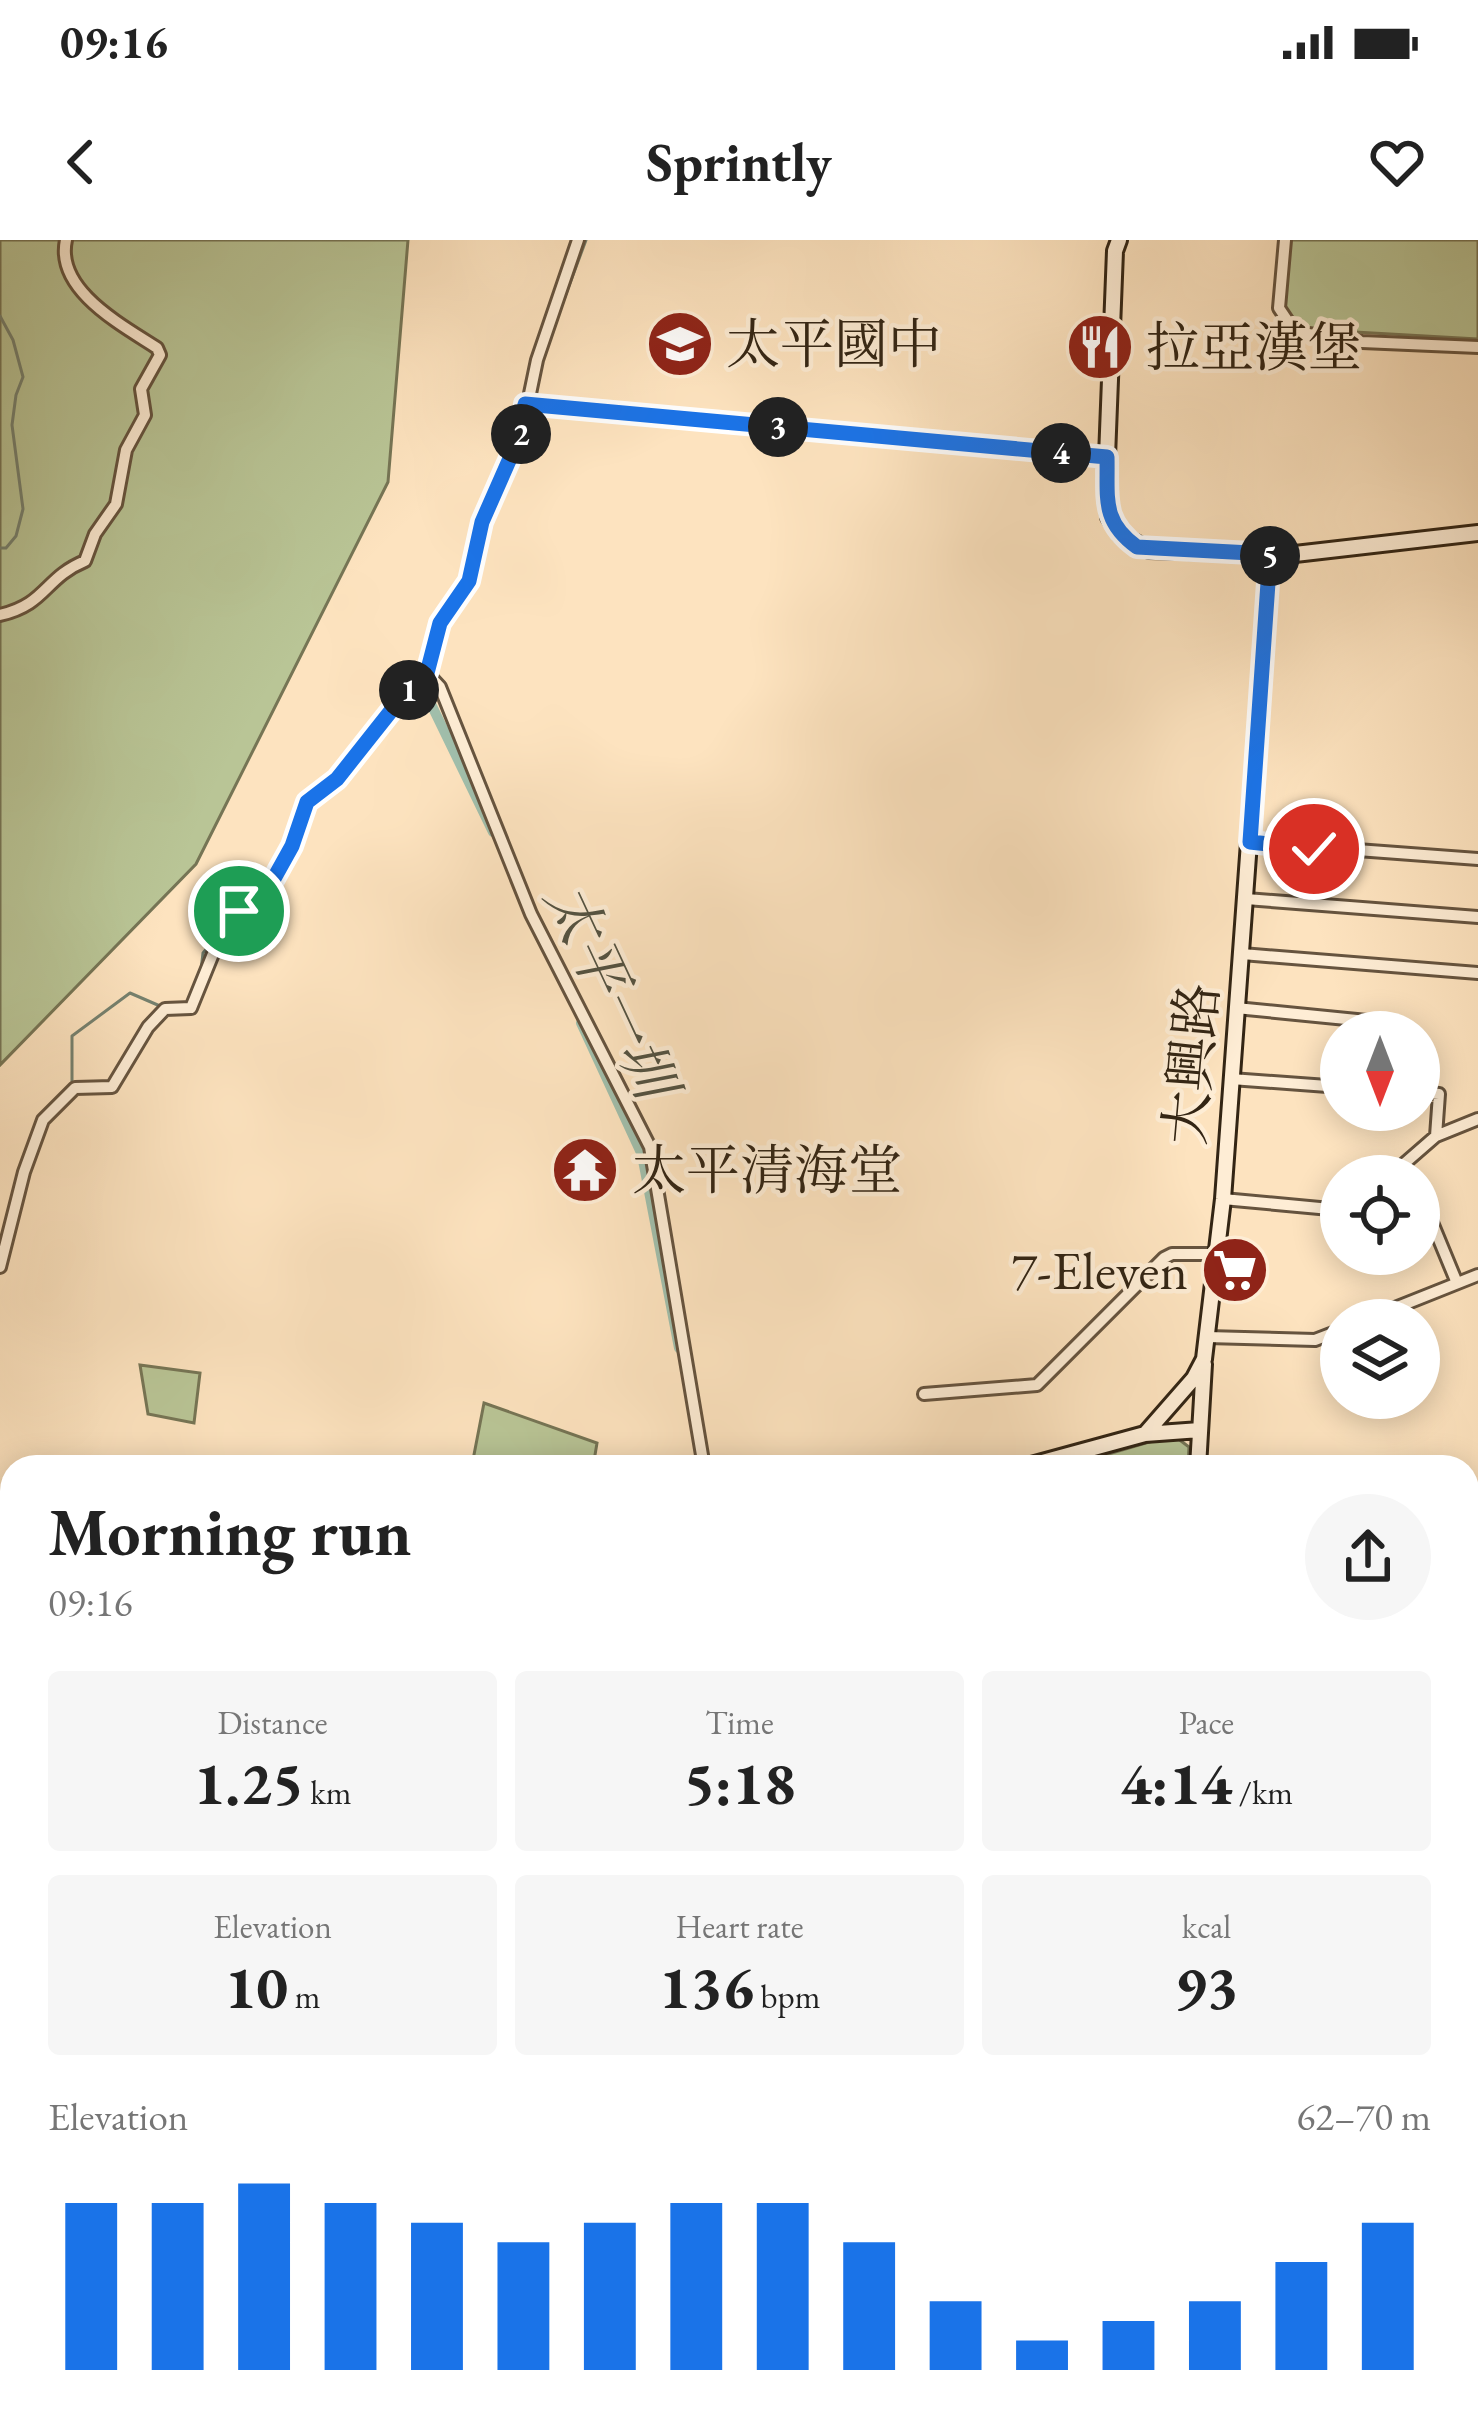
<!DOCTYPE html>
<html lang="en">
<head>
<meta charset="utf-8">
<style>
	body { margin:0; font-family:"EB Garamond","Noto Serif TC",serif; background:#f6f6f6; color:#222; height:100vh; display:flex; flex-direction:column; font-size:45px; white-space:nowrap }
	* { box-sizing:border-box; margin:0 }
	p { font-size:39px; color:#767676 }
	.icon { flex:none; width:66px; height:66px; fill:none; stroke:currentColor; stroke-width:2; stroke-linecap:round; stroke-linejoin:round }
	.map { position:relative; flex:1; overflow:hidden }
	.side { position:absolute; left:0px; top:1215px; width:1479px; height:972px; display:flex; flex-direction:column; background:#fff; border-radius:36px 36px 0 0; box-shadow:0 6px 30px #0003 }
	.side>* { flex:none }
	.needle { width:78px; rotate:180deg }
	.buttons { position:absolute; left:1320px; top:771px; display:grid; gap:24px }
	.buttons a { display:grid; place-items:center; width:120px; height:120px; border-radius:50%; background:#fff; box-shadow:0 6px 30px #0003; font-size:60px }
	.pin { position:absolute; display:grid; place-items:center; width:102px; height:102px; color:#fff; margin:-51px; border:6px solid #fff; border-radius:50%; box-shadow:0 3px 12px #0007 }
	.km { position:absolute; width:60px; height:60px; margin:-30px; border-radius:50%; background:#222; color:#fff; font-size:33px; line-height:60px; text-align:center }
	.round { display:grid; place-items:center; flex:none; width:126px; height:126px; border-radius:63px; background:#f6f6f6 }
	.overview { display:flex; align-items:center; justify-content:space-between; height:204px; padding:0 48px }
	h1 { font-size:66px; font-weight:700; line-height:90px }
	.metrics { display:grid; grid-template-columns:repeat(3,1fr); gap:18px; height:204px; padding:12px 48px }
	.metrics div { display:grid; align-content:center; border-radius:12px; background:#f6f6f6; text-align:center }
	.metrics b { font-size:60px; font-weight:700 }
	.metrics small { font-size:33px; font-weight:400 }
	.metrics p { font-size:33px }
	.chart { height:336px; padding:24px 48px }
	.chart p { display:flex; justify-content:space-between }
	.chart svg { width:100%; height:216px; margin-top:12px; stroke:#1a73e8; stroke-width:6 }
	.status { display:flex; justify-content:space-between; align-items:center; height:84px; padding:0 60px; background:#fff; direction:ltr }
	.status svg { height:33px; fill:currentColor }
	header { display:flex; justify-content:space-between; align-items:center; height:156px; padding:0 48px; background:#fff; font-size:54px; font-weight:700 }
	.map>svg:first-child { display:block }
</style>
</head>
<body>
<div class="status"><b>09:16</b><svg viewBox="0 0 49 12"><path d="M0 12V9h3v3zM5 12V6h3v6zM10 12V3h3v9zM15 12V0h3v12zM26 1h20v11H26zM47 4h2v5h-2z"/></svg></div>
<header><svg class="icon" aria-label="back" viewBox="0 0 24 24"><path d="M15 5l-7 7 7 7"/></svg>Sprintly<svg class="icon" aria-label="heart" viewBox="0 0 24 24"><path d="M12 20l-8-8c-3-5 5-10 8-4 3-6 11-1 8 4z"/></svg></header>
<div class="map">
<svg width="1478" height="2187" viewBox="0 0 1478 2187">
	<rect width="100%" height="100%" fill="#fde3bf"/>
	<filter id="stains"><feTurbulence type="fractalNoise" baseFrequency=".00167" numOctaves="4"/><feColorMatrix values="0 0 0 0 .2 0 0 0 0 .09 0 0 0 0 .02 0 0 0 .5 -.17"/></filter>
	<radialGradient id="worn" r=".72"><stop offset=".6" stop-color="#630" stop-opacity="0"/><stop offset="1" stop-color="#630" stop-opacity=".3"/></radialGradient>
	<path fill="#b9c596" stroke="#767555" stroke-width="3" d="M 0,0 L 408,0 L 388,242 L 196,624 L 0,825 Z
		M 1290,0 L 1478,0 L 1478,99 L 1302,89 L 1284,67 Z
		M 140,1125 L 200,1133 L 194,1183 L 148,1174 Z
		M 484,1163 L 597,1203 L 593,1227 L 472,1225 Z
		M 1173,1195 L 1189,1207 L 1188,1227 L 1064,1227 Z
		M 0,1977 L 12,1982 L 12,2175 L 537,2175 L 574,2187 L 0,2187 Z"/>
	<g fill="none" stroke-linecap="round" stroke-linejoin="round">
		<path stroke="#75816f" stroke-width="3" d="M 0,76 L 13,100 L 23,137 L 16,155 L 12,185 L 23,269 L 16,296 L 6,308 L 0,308
			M 553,89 L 586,0
			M 489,288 L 503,240
			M 438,413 L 447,383 L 475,347 L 485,303
			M 409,443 L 422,428
			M 201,730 L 203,713 L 213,701
			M 72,843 L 72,796 L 130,753 L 160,766
			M 0,1907 L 12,1909"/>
		<path stroke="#a1bfac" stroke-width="10" d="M 416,433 L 493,592
			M 581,783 L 642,915 L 679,1108"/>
		<g stroke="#66543f" stroke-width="16">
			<path id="street" d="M 1285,0 L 1279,68 L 1295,92 L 1362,102 L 1478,107
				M 525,164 L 1107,217
				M 0,375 C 47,364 44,338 85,321 L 95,294 L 116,264 L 126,210 L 145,175 L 141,149 L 160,115 L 157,108 C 122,85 55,50 66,0
				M 427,433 L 440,447 L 531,674 L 650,907 L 704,1227
				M 427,433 L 440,383 L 469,341 L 494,248 L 522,192 L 537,120 L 578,0
				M 1250,602 L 1478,619
				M 1246,659 L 1478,677
				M 1242,714 L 1478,733
				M 1236,768 L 1397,784
				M 1231,839 L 1341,847
				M 1419,852 L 1439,854 L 1436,896
				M 1390,936 L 1436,896 L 1478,879
				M 1419,951 L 1457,1043
				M 1223,959 L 1341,970
				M 0,1027 L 24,932 L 43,880 L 75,848 L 112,847 L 148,787 L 165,769 L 191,768 L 217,704 L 239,671 L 271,642 L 292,606 L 307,562 L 337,539 L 402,457 L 427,433
				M 1365,1080 L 1478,1035
				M 1207,1097 L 1315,1100 L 1341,1090
				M 924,1154 L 1037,1145 L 1164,1018 L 1172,1014 L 1217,1014
				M 1467,1259 L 1478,1256
				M 1467,1325 L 1478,1322
				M 0,1458 L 12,1501
				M 1467,1773 L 1478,1771
				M 1467,2143 L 1478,2141
				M 790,2175 L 797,2187
				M 1347,2175 L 1347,2187
				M 1431,2175 L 1431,2187"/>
		</g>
		<g stroke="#332514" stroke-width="20">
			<path id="secondary" d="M 1119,0 L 1115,11 L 1107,217 L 1109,277 L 1121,295 L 1149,310 L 1295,314 L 1478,293
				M 1145,1194 L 1194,1138 L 1204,1119 L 1223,959 L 1270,314
				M 1024,1227 L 1145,1194 L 1200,1190
				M 1198,1227 L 1204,1124
				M 0,1405 L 12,1403
				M 0,1934 L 12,1936
				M 1467,1948 L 1478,1947
				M 1467,1962 L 1478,1961
				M 1467,1977 L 1478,1976
				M 1467,1990 L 1478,1989
				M 1246,2175 L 1246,2187
				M 1256,2175 L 1256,2187"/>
		</g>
		<use href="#street" stroke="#feedd5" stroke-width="10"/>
		<use href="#secondary" stroke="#feedd5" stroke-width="14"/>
	</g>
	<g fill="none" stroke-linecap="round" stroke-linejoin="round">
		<g stroke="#fff" stroke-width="24">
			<path id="route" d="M 239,671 L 272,642 L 292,606 L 307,562 L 337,539 L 402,457 L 427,433 L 440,383 L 469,341 L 482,282 L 522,191 L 525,164 L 1107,217 C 1108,258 1101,281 1137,307 L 1270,314 L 1250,602 L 1314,609"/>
		</g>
		<use href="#route" stroke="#1a73e8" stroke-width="15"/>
	</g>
	<defs>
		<g id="school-disc" transform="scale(3.45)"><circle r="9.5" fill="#8f2418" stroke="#feedd5"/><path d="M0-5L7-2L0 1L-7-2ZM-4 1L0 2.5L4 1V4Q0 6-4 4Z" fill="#fff"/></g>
		<g id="restaurant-disc" transform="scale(3.45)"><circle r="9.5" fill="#8f2418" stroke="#feedd5"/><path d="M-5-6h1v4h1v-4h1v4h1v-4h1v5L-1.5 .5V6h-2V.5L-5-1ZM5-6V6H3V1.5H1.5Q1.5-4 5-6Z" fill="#fff"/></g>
		<g id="temple-disc" transform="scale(3.45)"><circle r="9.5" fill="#8f2418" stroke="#feedd5"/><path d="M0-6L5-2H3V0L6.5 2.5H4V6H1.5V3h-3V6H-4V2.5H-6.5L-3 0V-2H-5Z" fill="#fff"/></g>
		<g id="supermarket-disc" transform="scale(3.45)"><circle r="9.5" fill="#8f2418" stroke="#feedd5"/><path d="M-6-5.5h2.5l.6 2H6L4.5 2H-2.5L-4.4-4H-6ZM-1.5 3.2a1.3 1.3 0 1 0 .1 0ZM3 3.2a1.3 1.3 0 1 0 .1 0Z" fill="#fff"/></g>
	</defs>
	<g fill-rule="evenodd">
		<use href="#school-disc" x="680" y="104"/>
		<use href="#restaurant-disc" x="1100" y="107"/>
		<use href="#temple-disc" x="585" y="930"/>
		<use href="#supermarket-disc" x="1235" y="1030"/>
	</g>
	<g text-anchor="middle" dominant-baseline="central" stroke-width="9" stroke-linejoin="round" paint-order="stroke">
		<g font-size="54" fill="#332514" stroke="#feedd5" text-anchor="start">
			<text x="726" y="104">太平國中</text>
			<text x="1146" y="107">拉亞漢堡</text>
			<text x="632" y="930">太平清海堂</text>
			<text x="1188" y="1030" text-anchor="end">7-Eleven</text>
		</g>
		<g font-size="54" fill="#332514" stroke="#feedd5">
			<text transform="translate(1191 824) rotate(-85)">大興路</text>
		</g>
		<g font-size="57" font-style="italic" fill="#545342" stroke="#feedd5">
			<text transform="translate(611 750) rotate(65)">太平一圳</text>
		</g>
	</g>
	<rect width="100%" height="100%" filter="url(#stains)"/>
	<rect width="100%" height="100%" fill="url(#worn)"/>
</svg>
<div class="buttons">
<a><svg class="needle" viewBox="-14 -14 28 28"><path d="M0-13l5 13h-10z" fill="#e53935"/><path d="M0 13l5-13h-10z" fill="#767676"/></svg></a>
<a><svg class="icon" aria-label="locate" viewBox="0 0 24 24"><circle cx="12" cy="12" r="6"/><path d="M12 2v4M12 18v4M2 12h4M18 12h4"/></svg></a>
<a><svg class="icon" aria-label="layers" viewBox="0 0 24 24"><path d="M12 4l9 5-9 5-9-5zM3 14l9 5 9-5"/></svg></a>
</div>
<div class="pin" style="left:239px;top:671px;background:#1e9e55"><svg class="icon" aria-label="arrive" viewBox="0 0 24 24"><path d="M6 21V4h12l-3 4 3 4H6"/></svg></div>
<div class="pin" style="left:1314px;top:609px;background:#d93025"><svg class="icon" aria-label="check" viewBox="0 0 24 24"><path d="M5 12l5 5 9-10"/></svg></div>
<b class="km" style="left:409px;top:450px">1</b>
<b class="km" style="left:521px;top:194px">2</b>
<b class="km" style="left:778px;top:187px">3</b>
<b class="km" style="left:1061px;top:213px">4</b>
<b class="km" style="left:1270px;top:316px">5</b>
<section class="side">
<div class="overview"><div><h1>Morning run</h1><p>09:16</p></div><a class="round"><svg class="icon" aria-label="share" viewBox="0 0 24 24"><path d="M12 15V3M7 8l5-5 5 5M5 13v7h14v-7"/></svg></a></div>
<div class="metrics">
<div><p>Distance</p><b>1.25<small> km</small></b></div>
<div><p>Time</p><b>5:18</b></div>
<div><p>Pace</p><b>4:14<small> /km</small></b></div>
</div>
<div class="metrics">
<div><p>Elevation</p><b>10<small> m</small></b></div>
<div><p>Heart rate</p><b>136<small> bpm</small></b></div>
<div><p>kcal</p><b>93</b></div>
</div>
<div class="chart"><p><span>Elevation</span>62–70 m</p>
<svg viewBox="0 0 160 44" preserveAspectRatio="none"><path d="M5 44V10M15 44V10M25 44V6M35 44V10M45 44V14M55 44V18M65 44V14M75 44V10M85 44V10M95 44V18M105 44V30M115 44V38M125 44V34M135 44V30M145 44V22M155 44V14"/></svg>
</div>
</section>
</div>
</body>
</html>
